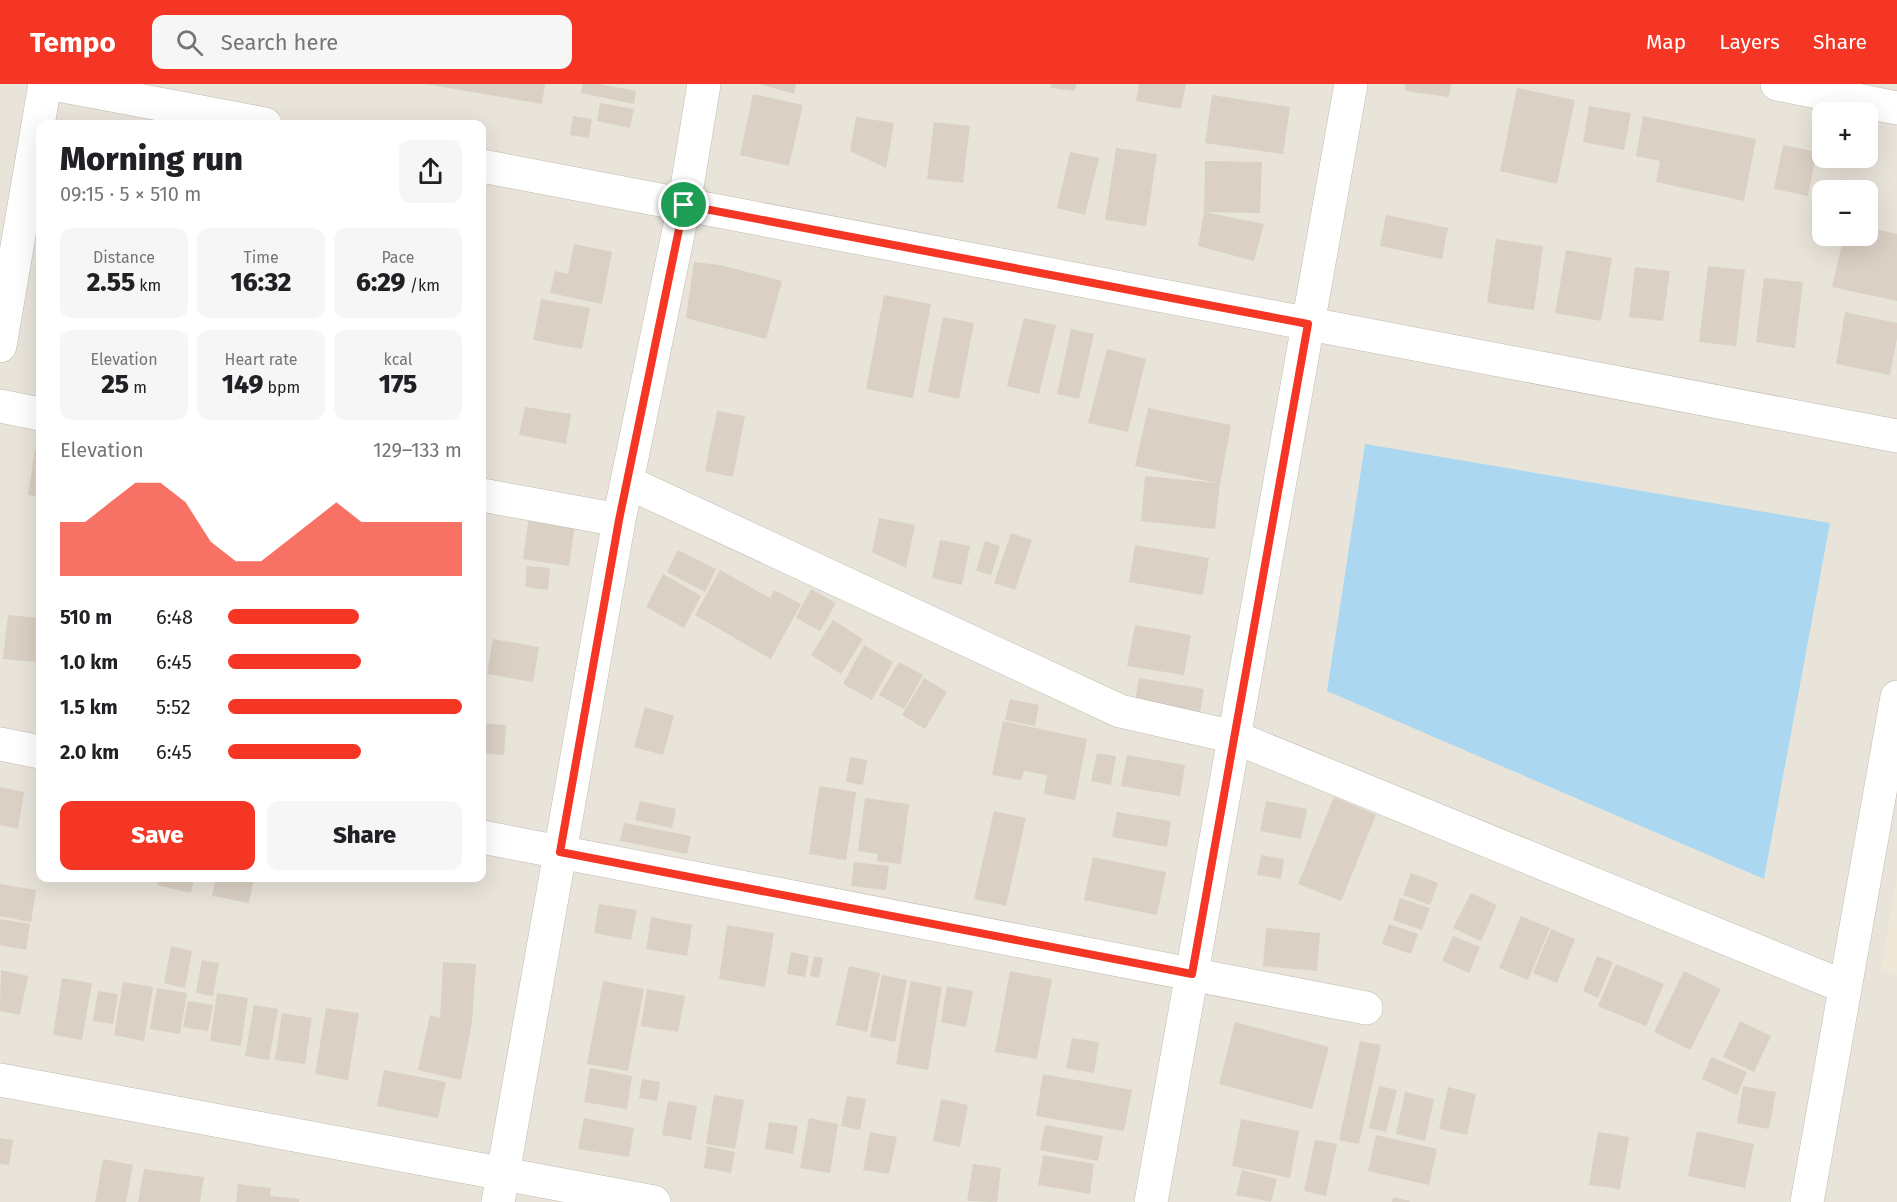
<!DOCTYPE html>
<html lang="en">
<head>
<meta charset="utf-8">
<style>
	body { margin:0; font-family:"Fira Sans",sans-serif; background:#f6f6f6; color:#202124; height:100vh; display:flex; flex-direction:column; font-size:22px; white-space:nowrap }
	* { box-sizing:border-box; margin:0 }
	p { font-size:20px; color:#757577 }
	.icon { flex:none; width:33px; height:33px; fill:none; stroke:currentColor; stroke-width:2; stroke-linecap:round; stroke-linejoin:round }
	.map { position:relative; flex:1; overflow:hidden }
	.side { position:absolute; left:36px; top:36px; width:450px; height:762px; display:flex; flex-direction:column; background:#fff; border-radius:12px; box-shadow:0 6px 24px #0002 }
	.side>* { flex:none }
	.buttons { position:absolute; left:1812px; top:18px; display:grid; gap:12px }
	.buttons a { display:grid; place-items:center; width:66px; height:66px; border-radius:12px; background:#fff; box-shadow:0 6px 24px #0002; font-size:30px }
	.pin { position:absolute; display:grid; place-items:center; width:51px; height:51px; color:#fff; margin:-26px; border:3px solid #fff; border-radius:50%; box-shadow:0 2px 6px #0007 }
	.round { display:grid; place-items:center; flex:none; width:63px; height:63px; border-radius:12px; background:#f6f6f6 }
	.headline { display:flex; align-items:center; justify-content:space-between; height:102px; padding:0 24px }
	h1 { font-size:33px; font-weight:800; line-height:45px }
	.metrics { display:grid; grid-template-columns:repeat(3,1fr); gap:9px; height:102px; padding:6px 24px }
	.metrics div { display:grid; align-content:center; border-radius:12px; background:#f6f6f6; text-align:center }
	.metrics b { font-size:26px; font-weight:800 }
	.metrics small { font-size:16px; font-weight:400 }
	.metrics p { font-size:16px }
	.chart { height:168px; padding:12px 24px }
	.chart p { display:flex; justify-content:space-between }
	.chart svg { width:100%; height:108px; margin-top:6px; fill:#f53624; opacity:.7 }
	.cta { display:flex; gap:12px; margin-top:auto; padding:12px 24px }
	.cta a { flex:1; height:69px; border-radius:12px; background:#f53624; color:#fff; font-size:24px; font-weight:800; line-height:69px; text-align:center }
	.cta a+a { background:#f6f6f6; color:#202124 }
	ul { padding:0 24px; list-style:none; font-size:20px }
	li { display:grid; grid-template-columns:96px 72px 1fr; align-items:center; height:45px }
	li i { height:15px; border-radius:8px; background:#f53624 }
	header { display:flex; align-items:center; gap:36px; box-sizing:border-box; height:84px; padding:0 30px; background:#f53624; color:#fff }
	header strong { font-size:28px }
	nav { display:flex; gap:33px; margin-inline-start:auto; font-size:21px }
	.search { width:420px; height:54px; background:#f6f6f6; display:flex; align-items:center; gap:15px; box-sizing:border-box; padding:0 21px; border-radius:12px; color:#757577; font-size:22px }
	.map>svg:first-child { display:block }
</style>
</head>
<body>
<header>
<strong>Tempo</strong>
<div class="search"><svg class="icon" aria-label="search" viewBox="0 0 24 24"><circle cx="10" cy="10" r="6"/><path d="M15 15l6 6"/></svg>Search here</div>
<nav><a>Map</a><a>Layers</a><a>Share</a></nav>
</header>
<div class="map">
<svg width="1897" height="1118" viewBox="0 0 1897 1118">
	<rect width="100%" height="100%" fill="#f6f2ec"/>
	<path fill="#e9e4da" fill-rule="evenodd" d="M 0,0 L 1897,0 L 1897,1118 L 0,1118 ZM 1822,28 L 1868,28 L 1868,74 L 1822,74 ZM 40,40 L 482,40 L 482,794 L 40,794 ZM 1822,106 L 1868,106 L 1868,152 L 1822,152 Z"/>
	<path fill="#eee6d6" d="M 1897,792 L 1897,893 L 1881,884 Z"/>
	<path fill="#abd8f0" d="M 1365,360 L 1830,439 L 1764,795 L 1327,607 Z"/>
	<path fill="#dad0c4" d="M 426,0 L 545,0 L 542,20 Z
		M 583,0 L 599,0 L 636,7 L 634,20 L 581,9 Z
		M 759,0 L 796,0 L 794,10 Z
		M 1051,0 L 1076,0 L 1075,7 L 1051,4 Z
		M 1139,0 L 1186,0 L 1181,25 L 1136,17 Z
		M 1405,0 L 1451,0 L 1449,13 L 1405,7 Z
		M 1517,4 L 1575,16 L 1557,100 L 1500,87 Z
		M 753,10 L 803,21 L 789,82 L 740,71 Z
		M 1212,11 L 1290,23 L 1283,70 L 1205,59 Z
		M 600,19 L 634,25 L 630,44 L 597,37 Z
		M 1589,22 L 1631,29 L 1624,66 L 1583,58 Z
		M 573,32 L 592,35 L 589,54 L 570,51 Z
		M 1643,32 L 1756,55 L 1744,117 L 1656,98 L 1660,77 L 1636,72 Z
		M 856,33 L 894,39 L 886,84 L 850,67 Z
		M 934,38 L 970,42 L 963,99 L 927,95 Z
		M 1783,61 L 1817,68 L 1808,112 L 1774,105 Z
		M 1116,64 L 1157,70 L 1146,142 L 1105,136 Z
		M 1070,68 L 1099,74 L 1085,131 L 1057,124 Z
		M 1205,77 L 1262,78 L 1260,129 L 1204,128 Z
		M 1204,128 L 1264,140 L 1254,177 L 1198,162 Z
		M 1386,131 L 1448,144 L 1442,175 L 1380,162 Z
		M 1868,143 L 1897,150 L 1897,217 L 1832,203 L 1844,152 L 1868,152 Z
		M 1496,155 L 1543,162 L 1534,226 L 1487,219 Z
		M 574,160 L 612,168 L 602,220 L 550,209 L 555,187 L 568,190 Z
		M 1566,166 L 1612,174 L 1601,237 L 1555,229 Z
		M 694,178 L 720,181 L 782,197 L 766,255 L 686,234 Z
		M 1708,182 L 1745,186 L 1736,262 L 1699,258 Z
		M 1635,183 L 1670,187 L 1663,237 L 1629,233 Z
		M 1764,194 L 1803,198 L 1795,264 L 1756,258 Z
		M 884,211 L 931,220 L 913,314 L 866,305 Z
		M 541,215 L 590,224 L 582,265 L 533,256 Z
		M 1845,228 L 1897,239 L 1897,254 L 1890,291 L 1836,280 Z
		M 943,233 L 974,239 L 959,315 L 928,308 Z
		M 1024,234 L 1056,241 L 1039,310 L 1007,302 Z
		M 1071,245 L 1094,250 L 1079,315 L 1057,310 Z
		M 1107,265 L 1146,275 L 1128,348 L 1088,339 Z
		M 525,323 L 571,330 L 566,360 L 519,351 Z
		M 1148,324 L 1231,341 L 1220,400 L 1215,445 L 1141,437 L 1145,392 L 1217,399 L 1135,382 Z
		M 717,327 L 745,332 L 733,393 L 705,387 Z
		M 35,365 L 40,366 L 40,413 L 28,411 Z
		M 529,432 L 575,439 L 569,482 L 523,475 Z
		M 879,434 L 915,441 L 906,484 L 872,468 Z
		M 1011,449 L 1032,456 L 1015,506 L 994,499 Z
		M 940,456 L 970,462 L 962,501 L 932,494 Z
		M 985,457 L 1000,462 L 991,491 L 976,487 Z
		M 1135,461 L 1209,474 L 1203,511 L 1129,498 Z
		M 678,466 L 716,485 L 705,508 L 667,488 Z
		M 527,482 L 550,484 L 548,506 L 525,503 Z
		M 720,486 L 770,514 L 774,506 L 801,520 L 771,575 L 695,531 Z
		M 663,490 L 701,512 L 684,544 L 646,523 Z
		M 811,505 L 836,519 L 820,547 L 796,534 Z
		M 8,531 L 40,534 L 36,578 L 3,575 Z
		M 833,536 L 863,555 L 841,590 L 811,571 Z
		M 1135,541 L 1191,551 L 1184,591 L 1127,582 Z
		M 493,555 L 539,563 L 533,598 L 487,590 Z
		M 864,561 L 893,578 L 872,616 L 843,600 Z
		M 899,578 L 923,591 L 904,625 L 879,611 Z
		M 924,594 L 947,608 L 925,645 L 902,631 Z
		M 1139,594 L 1204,605 L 1199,634 L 1134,623 Z
		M 1010,615 L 1039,621 L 1035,642 L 1005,636 Z
		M 645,623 L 674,632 L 663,671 L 634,663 Z
		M 1003,637 L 1087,655 L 1075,716 L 1044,710 L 1047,691 L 1024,687 L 1021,696 L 992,691 Z
		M 482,639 L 506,641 L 504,671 L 482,669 Z
		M 1097,669 L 1116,672 L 1111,701 L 1091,697 Z
		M 1127,671 L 1185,681 L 1180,712 L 1121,702 Z
		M 850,673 L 867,676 L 863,701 L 846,698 Z
		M 819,702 L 856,708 L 846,776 L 809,770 Z
		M 0,703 L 24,708 L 18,745 L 0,741 Z
		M 1334,713 L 1376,731 L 1341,817 L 1298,800 Z
		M 865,714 L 909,720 L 901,780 L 877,777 L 878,770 L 858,767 Z
		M 640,717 L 676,725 L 672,744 L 635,736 Z
		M 1266,717 L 1307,725 L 1301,755 L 1260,747 Z
		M 994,727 L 1026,734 L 1006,822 L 974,815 Z
		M 1117,728 L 1171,737 L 1167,763 L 1112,753 Z
		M 624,739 L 691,752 L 687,770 L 620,757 Z
		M 1261,771 L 1284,775 L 1281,795 L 1257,791 Z
		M 1093,773 L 1166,788 L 1157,831 L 1084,816 Z
		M 854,778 L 889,782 L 886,806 L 851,802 Z
		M 1411,789 L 1438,799 L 1430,821 L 1403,811 Z
		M 159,794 L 194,794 L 191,809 L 157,801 Z
		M 216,794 L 254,794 L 249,819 L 212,812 Z
		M 0,800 L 36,806 L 31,838 L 0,832 Z
		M 1471,809 L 1497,821 L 1481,857 L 1453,844 Z
		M 1400,814 L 1430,824 L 1422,846 L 1393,836 Z
		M 599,820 L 637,826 L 631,856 L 594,849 Z
		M 1521,832 L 1550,844 L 1528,896 L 1499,884 Z
		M 651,833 L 692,841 L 687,872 L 646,865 Z
		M 0,835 L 30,840 L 26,866 L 0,861 Z
		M 1389,840 L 1418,850 L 1411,870 L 1382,860 Z
		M 727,841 L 774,849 L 765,903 L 719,895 Z
		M 1266,844 L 1320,849 L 1317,887 L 1263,882 Z
		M 1551,845 L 1575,855 L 1557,899 L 1533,889 Z
		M 1453,852 L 1480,863 L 1469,889 L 1442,877 Z
		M 171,862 L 192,867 L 185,904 L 164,899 Z
		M 791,868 L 809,872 L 805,893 L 787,890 Z
		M 814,872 L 823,874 L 819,894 L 810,892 Z
		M 1597,872 L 1613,878 L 1598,914 L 1583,907 Z
		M 202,876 L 219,879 L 213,912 L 196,909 Z
		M 443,878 L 476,880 L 472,938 L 461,996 L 418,986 L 430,931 L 440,934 Z
		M 1616,880 L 1664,900 L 1646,942 L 1598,922 Z
		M 849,882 L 880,889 L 867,948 L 836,941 Z
		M 1,886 L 28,892 L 20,931 L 0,927 Z
		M 1010,887 L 1052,895 L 1037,975 L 995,968 Z
		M 1684,887 L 1721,905 L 1690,966 L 1654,948 Z
		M 882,891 L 907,896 L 895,958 L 870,953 Z
		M 62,894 L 92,899 L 82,956 L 53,951 Z
		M 603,897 L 644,905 L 628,987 L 587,980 Z
		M 911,897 L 942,903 L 928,986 L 896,980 Z
		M 123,898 L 153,903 L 144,957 L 114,951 Z
		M 947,902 L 973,907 L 966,943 L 941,938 Z
		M 157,904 L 187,909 L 180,950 L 150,945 Z
		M 647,905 L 685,912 L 678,948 L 641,942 Z
		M 98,907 L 118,910 L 113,940 L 93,937 Z
		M 217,909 L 248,914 L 241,962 L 210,957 Z
		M 188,917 L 213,921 L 208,947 L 183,943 Z
		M 254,921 L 278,925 L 269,976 L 245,972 Z
		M 326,924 L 359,929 L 348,996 L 315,990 Z
		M 282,929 L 312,934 L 305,980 L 275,976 Z
		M 1740,937 L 1771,952 L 1754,988 L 1723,973 Z
		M 1235,938 L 1329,963 L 1312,1025 L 1219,1000 Z
		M 1072,954 L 1099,958 L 1094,989 L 1066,984 Z
		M 1360,957 L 1381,961 L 1359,1060 L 1339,1056 Z
		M 1711,973 L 1747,988 L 1737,1011 L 1702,995 Z
		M 590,984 L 632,992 L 627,1025 L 584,1018 Z
		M 384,986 L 446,998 L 438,1034 L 377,1022 Z
		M 1043,990 L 1132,1006 L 1124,1047 L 1036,1032 Z
		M 642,995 L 660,998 L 657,1017 L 639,1014 Z
		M 1379,1002 L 1397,1006 L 1386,1048 L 1369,1044 Z
		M 1743,1002 L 1776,1008 L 1769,1045 L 1737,1039 Z
		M 1448,1003 L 1476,1010 L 1467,1051 L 1439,1045 Z
		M 1405,1008 L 1434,1015 L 1425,1057 L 1396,1050 Z
		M 714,1011 L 744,1016 L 735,1065 L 706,1060 Z
		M 847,1012 L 866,1015 L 860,1046 L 841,1042 Z
		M 941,1015 L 968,1021 L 960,1063 L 933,1057 Z
		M 668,1017 L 697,1022 L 691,1056 L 662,1051 Z
		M 584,1034 L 634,1044 L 629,1073 L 578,1065 Z
		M 809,1034 L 838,1040 L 830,1089 L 800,1084 Z
		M 1241,1035 L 1299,1047 L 1290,1094 L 1232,1082 Z
		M 769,1038 L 798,1042 L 793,1070 L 765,1065 Z
		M 1045,1041 L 1103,1052 L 1098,1077 L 1040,1066 Z
		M 1697,1047 L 1754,1060 L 1745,1104 L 1688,1092 Z
		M 870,1048 L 897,1053 L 889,1090 L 863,1086 Z
		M 1598,1048 L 1629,1053 L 1620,1105 L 1589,1101 Z
		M 1376,1051 L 1437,1065 L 1429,1101 L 1368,1087 Z
		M 0,1054 L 13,1056 L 9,1081 L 0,1080 Z
		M 1315,1056 L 1337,1060 L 1326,1112 L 1304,1107 Z
		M 707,1062 L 735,1068 L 731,1089 L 704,1084 Z
		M 1043,1071 L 1094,1080 L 1090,1110 L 1038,1101 Z
		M 103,1075 L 133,1081 L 126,1118 L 95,1118 Z
		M 973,1080 L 1001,1084 L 997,1118 L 967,1117 Z
		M 144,1085 L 204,1093 L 200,1118 L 138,1118 Z
		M 1242,1086 L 1277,1095 L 1271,1118 L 1236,1111 Z
		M 238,1100 L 271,1104 L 270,1112 L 299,1115 L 299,1118 L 236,1118 Z
		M 1393,1113 L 1410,1117 L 1410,1118 L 1392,1118 Z"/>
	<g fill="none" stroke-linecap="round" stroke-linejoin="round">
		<g stroke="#c1b9ae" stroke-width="34">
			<path id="minor" d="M 53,0 L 265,40
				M 1777,0 L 1897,24
				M 482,82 L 1897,352
				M 0,262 L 45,0
				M 0,322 L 40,330
				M 627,398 L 1120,627 L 1234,653 L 1845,903
				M 482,411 L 619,436
				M 0,660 L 40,668
				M 482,753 L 1366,924
				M 0,996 L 654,1118
				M 498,1118 L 619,436 L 684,121 L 704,0
				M 1151,1118 L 1351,0
				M 1807,1118 L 1897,613"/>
		</g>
		<use href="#minor" stroke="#fff" stroke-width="33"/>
	</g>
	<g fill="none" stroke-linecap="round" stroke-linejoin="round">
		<g stroke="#fff" stroke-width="12">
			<path id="route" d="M 684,121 L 1308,240 L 1192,890 L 560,768 L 619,436 Z"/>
		</g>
		<use href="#route" stroke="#f53624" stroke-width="8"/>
	</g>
</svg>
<div class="buttons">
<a>+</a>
<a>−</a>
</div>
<div class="pin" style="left:684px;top:121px;background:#1e9e55"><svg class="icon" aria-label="arrive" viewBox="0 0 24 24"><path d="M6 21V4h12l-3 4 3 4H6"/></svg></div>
<section class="side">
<div class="headline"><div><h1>Morning run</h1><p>09:15 · 5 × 510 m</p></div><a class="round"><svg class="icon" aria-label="share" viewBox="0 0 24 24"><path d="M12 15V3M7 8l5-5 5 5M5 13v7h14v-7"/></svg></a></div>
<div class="metrics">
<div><p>Distance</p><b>2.55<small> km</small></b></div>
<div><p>Time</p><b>16:32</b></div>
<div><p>Pace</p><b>6:29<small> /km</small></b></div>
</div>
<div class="metrics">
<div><p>Elevation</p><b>25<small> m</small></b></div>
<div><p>Heart rate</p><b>149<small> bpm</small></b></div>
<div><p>kcal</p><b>175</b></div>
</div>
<div class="chart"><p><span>Elevation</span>129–133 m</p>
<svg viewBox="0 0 160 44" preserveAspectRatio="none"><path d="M0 44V22L10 22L20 14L30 6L40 6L50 14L60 30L70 38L80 38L90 30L100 22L110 14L120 22L130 22L140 22L150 22L160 22V44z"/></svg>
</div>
<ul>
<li><b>510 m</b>6:48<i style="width:56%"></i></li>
<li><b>1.0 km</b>6:45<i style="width:57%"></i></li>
<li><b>1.5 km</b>5:52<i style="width:100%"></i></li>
<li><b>2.0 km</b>6:45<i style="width:57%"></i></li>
</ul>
<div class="cta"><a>Save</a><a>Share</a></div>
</section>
</div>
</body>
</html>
